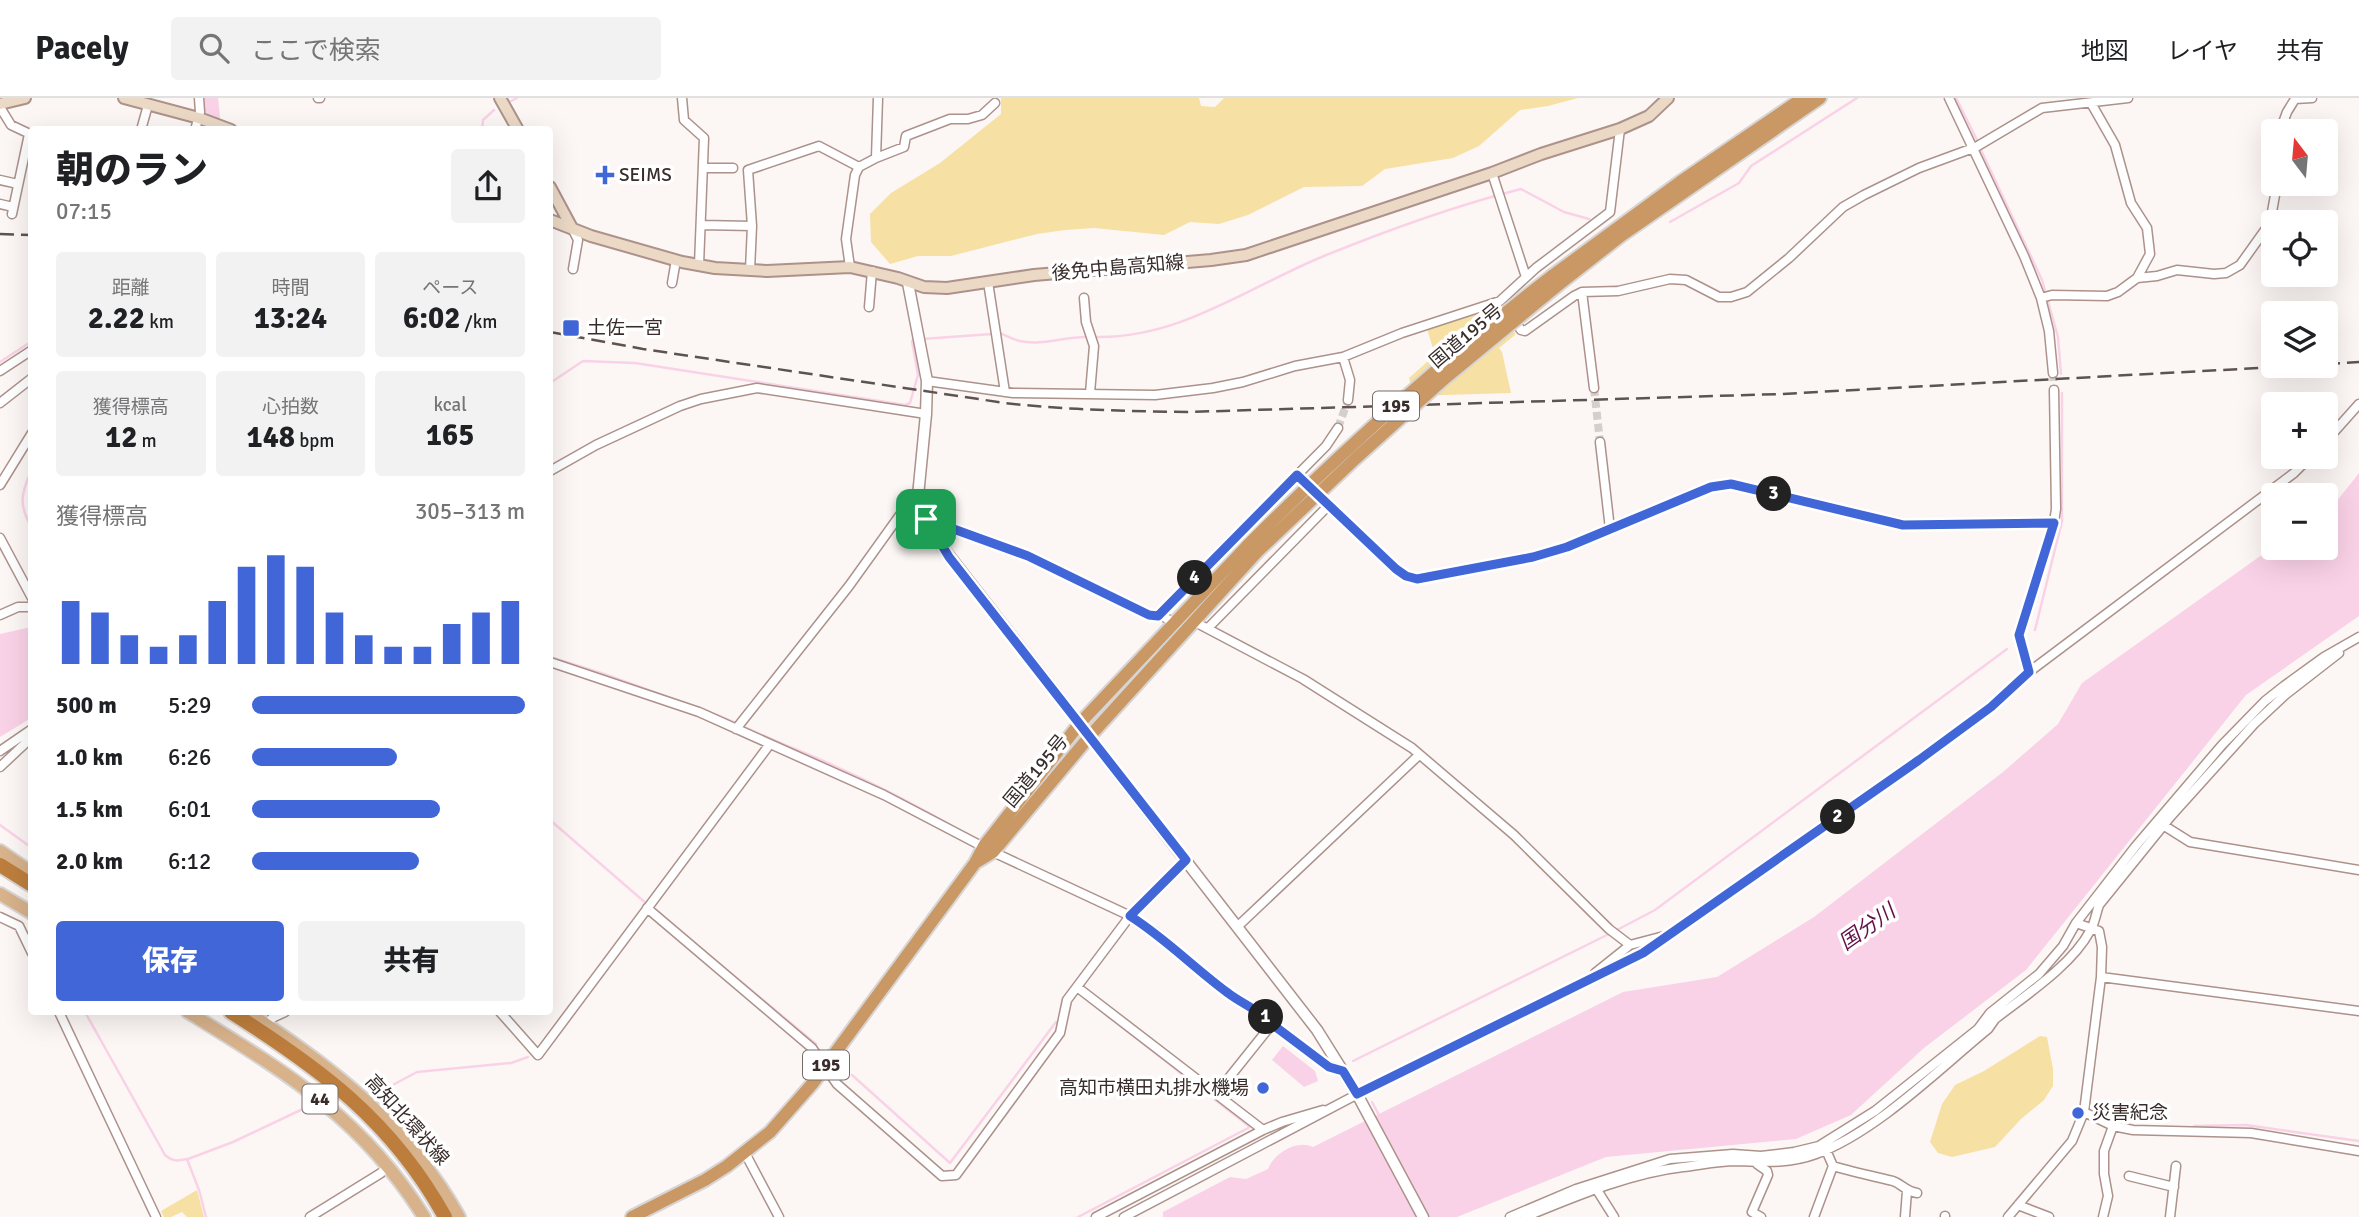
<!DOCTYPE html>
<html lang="ja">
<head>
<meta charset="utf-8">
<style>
	body { margin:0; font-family:Signika,"Noto Sans JP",sans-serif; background:#f2f2f2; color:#202124; height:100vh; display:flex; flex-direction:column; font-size:26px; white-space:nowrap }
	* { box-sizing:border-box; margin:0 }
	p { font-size:23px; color:#757577 }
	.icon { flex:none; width:38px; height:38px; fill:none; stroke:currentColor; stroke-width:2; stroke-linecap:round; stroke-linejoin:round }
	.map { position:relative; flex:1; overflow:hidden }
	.details { position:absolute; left:28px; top:28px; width:525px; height:889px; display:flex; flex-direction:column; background:#fff; border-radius:7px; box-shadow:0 7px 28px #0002 }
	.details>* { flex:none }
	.needle { width:46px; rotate:344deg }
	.fabs { position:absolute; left:2261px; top:21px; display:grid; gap:14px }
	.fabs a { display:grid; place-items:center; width:77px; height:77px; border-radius:7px; background:#fff; box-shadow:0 7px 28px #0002; font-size:35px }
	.pin { position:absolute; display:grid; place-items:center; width:60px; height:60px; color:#fff; margin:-30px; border-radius:14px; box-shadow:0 4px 10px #0006 }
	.km { position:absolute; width:35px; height:35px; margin:-18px; border-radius:50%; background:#222; color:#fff; font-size:19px; line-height:35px; text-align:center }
	.round { display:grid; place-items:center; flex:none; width:74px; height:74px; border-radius:7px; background:#f2f2f2 }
	.head { display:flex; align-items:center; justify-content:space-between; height:119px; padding:0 28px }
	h1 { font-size:38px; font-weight:800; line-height:52px }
	.figures { display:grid; grid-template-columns:repeat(3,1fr); gap:10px; height:119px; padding:7px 28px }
	.figures div { display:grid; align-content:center; border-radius:7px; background:#f2f2f2; text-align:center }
	.figures b { font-size:30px; font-weight:800 }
	.figures small { font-size:19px; font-weight:400 }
	.figures p { font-size:19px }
	.chart { height:196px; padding:14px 28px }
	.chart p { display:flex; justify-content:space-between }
	.chart svg { width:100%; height:126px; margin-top:7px; stroke:#4066d8; stroke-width:6 }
	.primary-button { display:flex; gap:14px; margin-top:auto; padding:14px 28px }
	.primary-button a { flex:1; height:80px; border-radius:7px; background:#4066d8; color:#fff; font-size:28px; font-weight:800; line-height:80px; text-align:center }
	.primary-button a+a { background:#f2f2f2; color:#202124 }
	ul { padding:0 28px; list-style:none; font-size:23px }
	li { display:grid; grid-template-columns:112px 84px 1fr; align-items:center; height:52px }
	li i { height:18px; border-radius:9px; background:#4066d8 }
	header { display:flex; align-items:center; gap:42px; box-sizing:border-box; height:98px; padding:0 35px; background:#fff; border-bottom:2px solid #e0e0e0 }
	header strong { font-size:33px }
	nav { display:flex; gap:38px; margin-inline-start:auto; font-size:24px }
	.search { width:490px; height:63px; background:#f2f2f2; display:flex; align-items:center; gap:18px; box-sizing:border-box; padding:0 24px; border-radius:7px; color:#757577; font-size:26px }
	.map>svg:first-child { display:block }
</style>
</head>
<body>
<header>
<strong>Pacely</strong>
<div class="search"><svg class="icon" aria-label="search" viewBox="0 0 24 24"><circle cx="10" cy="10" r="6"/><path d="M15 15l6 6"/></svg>ここで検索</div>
<nav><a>地図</a><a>レイヤ</a><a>共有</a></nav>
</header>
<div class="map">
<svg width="2359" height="1119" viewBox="0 0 2359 1119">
	<rect width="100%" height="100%" fill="#fcf7f5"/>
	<path fill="#f6e0a4" d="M 1001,0 L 1199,0 L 1201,8 L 1215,9 L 1224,0 L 1578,0 L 1548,8 L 1520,12 L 1479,48 L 1453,60 L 1385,71 L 1362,88 L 1304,89 L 1248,117 L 1219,126 L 1190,124 L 1164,137 L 1094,130 L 1065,132 L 1037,136 L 951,158 L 918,158 L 890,166 L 871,144 L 870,116 L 891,95 L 940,65 L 1001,16 Z
		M 1495,210 L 1515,235 L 1515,237 L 1499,250 L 1502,254 L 1511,295 L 1414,298 L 1409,280 L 1435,257 L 1427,231 Z
		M 2040,938 L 2047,939 L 2053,971 L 2053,988 L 2044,1002 L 2021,1021 L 1995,1049 L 1952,1059 L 1938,1055 L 1930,1044 L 1942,1006 L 1955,987 L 1984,973 Z
		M 197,1092 L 204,1119 L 187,1119 L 182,1114 L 171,1119 L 164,1119 L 161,1113 Z"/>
	<path fill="#fad2e7" d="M 2359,375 L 2359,518 L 2246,597 L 2026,872 L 1924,950 L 1851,1017 L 1796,1041 L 1606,1059 L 1457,1119 L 1163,1119 L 1163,1114 L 1230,1079 L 1246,1081 L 1268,1071 C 1274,1055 1297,1041 1313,1049 L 1623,894 L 1717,879 L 1814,819 L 2003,674 L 2058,626 L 2082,585 L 2273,449 L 2326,450 L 2326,411 L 2336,404 Z
		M 31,529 L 31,620 L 0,639 L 0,536 Z
		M 1283,948 L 1315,973 L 1318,983 L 1304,989 L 1272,962 Z"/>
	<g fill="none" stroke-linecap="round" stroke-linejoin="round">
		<path stroke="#fad2e7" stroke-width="2.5" d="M 1956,0 L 1978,44
			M 511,3 L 517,0
			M 482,32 L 483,22 L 494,12
			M 1980,50 L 2042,182 L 2058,239 L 2061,276
			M 1670,124 L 1739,85 L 1751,68 L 1857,0
			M 999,235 C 1006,237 1013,242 1020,243 C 1042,248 1066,238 1088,239
			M 1095,239 C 1180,241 1248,189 1324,158 C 1388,132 1454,108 1521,91 L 1564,114 L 1589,121
			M 922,241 L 992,236
			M 0,264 L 32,243
			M 550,285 L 583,263 L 635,265 L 905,307 L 910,305 L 918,277 L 912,243 L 916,242
			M 32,371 C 21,395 18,407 32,430
			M 2035,532 L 2062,423 L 2062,295
			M 550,559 L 604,576 L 693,608
			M 702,611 C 734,623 764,639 795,651 C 854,675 913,705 968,737
			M 550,722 L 648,807
			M 0,727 L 32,750
			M 1615,833 L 1655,812 L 2007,551
			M 699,849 L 816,946
			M 85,914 L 165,1057 C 173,1064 178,1063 187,1061 L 199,1092 L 206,1119
			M 1353,963 L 1609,836
			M 852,977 L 950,1065 L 1056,924
			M 376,996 L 417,974 L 511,965 L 528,959
			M 1372,1004 L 1379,1017
			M 2194,1028 L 2246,1027 L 2359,1043
			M 188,1061 L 233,1044 L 307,1009
			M 1078,1119 L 1250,1029 L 1104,915"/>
		<path stroke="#fad2e7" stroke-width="16" d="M 208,32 L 212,19 L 210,0"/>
		<path stroke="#d5cfcc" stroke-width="8" stroke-dasharray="8 4" stroke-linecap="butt" d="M 2053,275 L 2054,292
			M 1594,290 L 1600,344
			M 1338,330 L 1348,302"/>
		<g stroke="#ac928b" stroke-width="11">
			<path id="minor" d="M 318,0 L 320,0
				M 682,0 L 684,22 L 704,40 L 699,167
				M 1949,0 L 2024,158 L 2041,200 L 2049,233 L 2053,275
				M 2295,1 L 2312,0
				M 0,9 L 11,27 L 32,37
				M 141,32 L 148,7
				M 195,32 L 200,14 L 199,0
				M 2280,33 L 2287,14 L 2295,1
				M 876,60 L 904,49 L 906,38 L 950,21 L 968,21 L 982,17 L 995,5
				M 703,70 L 733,70
				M 1492,75 L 1526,179
				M 0,82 L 18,86
				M 0,106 L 13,109
				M 12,116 L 29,36
				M 701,127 L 752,128
				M 572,130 L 578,142 L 573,171
				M 850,169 L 846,141 L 855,77 L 859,69 L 876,60 L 878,0
				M 750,172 L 752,128 L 748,72 L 819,48 L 859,69
				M 2137,180 L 2157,178 L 2177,172 L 2214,176 L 2226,175 L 2240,167 L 2270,125 L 2277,86
				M 988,184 L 1005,294
				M 672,185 L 676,162
				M 1582,194 L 1594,290
				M 1084,200 L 1086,224 L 1094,248 L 1090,295
				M 2041,200 L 2052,197 L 2107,198 L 2118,194 L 2137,180 L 2150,156 L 2147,130 L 2131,105 L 2115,47 L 2091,5
				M 869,209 L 872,173
				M 1512,220 L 1521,232 L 1525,233 L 1574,198 L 1582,194 L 1618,193 L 1670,181 L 1686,182 L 1719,199 L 1731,199 L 1747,194 L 1789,160 L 1843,109 L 1864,97 L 1919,70 L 1976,49 L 2042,10 L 2128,0
				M 1343,259 L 1350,282 L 1348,302
				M 0,273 L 32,252
				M 927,283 L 1013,295 L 1155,297 L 1213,290 L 1243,284 L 1295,268 L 1343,259 L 1402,235 L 1500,203 L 1536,170 L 1610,114 L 1620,31
				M 0,305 L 32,280
				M 2326,343 L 2359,306
				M 1600,344 L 1610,431
				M 550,373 L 596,347 L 680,308 L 701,301 L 757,290 L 926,316
				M 1297,377 L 1396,471 L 1406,478 L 1417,481 L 1533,459 L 1567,449 L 1711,389 L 1731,386 L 1903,427 L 2054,424
				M 0,387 L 32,335
				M 926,421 L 1028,458 L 1149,517 L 1162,518 L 1173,524
				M 0,440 L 32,500
				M 0,517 L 18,509 L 32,509
				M 1158,518 L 1326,348 L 1338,330
				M 1193,523 L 1303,581 L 1412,650 L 1514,737 L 1609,831 L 1630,847 L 1595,875
				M 1208,530 L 1329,407
				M 550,564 L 699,614 L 884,697 L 993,754 L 1126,816 L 1155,834 L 1226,894 L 1265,917 L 1272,926
				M 2029,574 L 2019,537 L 2054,424 L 2056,411 L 2054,292
				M 736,631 L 849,488 L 910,403 L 918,398
				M 0,653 L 32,631
				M 0,669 L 32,639
				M 2163,727 L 2190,744 L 2359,772
				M 647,810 L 812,950 L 837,986 L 942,1078 L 956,1077 L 1060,935 L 1067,902 L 1130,818 L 1186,762
				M 0,819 L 19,828 L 32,855
				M 1237,829 L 1419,657
				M 1630,847 L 1664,838
				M 2101,879 L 2359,913
				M 1077,889 L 1263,1032 L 1096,1119
				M 59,914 L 156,1119
				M 500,914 L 538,957 L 770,646
				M 267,927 L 272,920 L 285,914
				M 1216,996 L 1272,926 L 1329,969 L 1343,973
				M 2084,1014 L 2113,1028 L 2133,1032 L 2251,1035 L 2359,1053
				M 1263,1032 L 1282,1024 L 1323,1012
				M 745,1055 L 779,1119
				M 1757,1066 L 1767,1073 L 1768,1077 L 1752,1114 L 1761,1119
				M 1833,1068 C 1853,1074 1872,1078 1893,1083 C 1902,1086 1905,1093 1917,1095
				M 2129,1078 L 2174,1089
				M 1597,1092 L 1614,1119
				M 2018,1107 L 2049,1119
				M 1945,1118 L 1945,1119
				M 310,1119 L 381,1075 L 388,1068
				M 1124,1119 L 1373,988 L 1643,855 L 1927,656 L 1991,609 L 2029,574 L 2294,375 L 2310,359
				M 1510,1119 L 1576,1091 L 1670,1061 L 1733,1056 L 1761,1058 L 1794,1054 L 1819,1048 L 1875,1013 L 1978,931 L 1990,915 L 2039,876 L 2063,848 L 2076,825 L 2135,749 L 2222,647 L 2265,603 L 2284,588 L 2324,559 L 2359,539
				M 1525,1119 C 1574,1099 1630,1075 1683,1069 C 1700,1067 1719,1063 1736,1063 C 1764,1064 1789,1066 1816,1056 C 1876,1034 1938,972 1988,931 L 1995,921 C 2026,897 2072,867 2090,833 C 2095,825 2096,815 2099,807 L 2171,718 L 2254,626 L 2285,597 L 2339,555
				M 1814,1119 L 1833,1068 L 1826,1052
				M 1905,1119 L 1907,1093
				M 2008,1119 L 2072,1043 L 2084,1014 L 2101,879 L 2102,849 L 2099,833 L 2076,825
				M 2103,1119 L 2108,1098 L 2104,1076 L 2104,1053 L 2113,1028
				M 2170,1119 L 2176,1068"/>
		</g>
		<g stroke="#ac928b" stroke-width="13">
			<path id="tertiary" d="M 908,185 L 927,283 L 926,316 L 918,398 L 934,438 L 1317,932 L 1357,996 L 1423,1119"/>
		</g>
		<g stroke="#ac928b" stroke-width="14">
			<path id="secondary" d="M 124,0 L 199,20 L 231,32
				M 500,0 L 518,32
				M 0,6 L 25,0
				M 550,89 L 572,130
				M 550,122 L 591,138 L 682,164 L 715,170 L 767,173 L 850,169 L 898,180 L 924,189 L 947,190 L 1034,177 L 1211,162 L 1246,157 L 1492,75 L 1541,56 L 1620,31 L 1649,18 L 1668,0"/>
		</g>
		<g stroke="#d7d5d4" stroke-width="16">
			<path id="primary" d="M 0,753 L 32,775
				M 0,796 L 32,815
				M 188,914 C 285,974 362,1019 424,1119
				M 247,914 C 332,969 408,1028 459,1119"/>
		</g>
		<g stroke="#d7d5d4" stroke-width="16">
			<path id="trunk" d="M 1552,178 L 1680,84 L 1803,0
				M 1558,187 L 1622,137 L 1820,0
				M 975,765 L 993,754 L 1089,639 L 1257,454
				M 632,1119 L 705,1082 L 727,1068 L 770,1034 L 813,985 L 975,765 L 984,748 L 1080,625 L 1248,447"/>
		</g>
		<g stroke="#d7d5d4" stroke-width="18">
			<path id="motorway" d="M 0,767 L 32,787
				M 231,914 C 321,971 392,1023 445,1119"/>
		</g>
		<use href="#minor" stroke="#fff" stroke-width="8"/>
		<use href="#tertiary" stroke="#fff" stroke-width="10"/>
		<use href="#secondary" stroke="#ebd8c5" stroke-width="10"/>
		<use href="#primary" stroke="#d7b28b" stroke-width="12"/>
		<use href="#trunk" stroke="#ca9864" stroke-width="12"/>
		<use href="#motorway" stroke="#bd7e3d" stroke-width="14"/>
		<path stroke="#5d5350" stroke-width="2.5" stroke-dasharray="14 7" stroke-linecap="butt" d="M 0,136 L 32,137
			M 550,234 L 643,251 L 1005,305 C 1066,312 1126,313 1188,314 L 1781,296 L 2295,268
			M 2326,266 L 2359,264"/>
		<g stroke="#d7d5d4" stroke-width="16" stroke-linecap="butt">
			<path id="trunk-bridge" d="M 1248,447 C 1344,351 1445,261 1552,178
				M 1257,454 L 1355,361 L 1444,281 L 1558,187"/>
		</g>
		<use href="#trunk-bridge" stroke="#ca9864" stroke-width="12"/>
	</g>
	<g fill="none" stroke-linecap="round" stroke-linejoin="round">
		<g stroke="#fff" stroke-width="14">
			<path id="route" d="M 1297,377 L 1396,471 L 1406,478 L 1417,481 L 1533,459 L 1567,449 L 1711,389 L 1731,386 L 1903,427 L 2054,425 L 2019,537 L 2029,574 L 1991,609 L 1919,662 L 1643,855 L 1357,996 L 1343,973 L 1329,969 L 1272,926 C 1260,912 1242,906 1228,895 C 1194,870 1165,840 1130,818 L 1186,762 L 949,459 L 926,421 L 1028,458 L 1149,517 L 1158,518 Z"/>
		</g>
		<use href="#route" stroke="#4066d8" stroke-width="9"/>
	</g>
	<g fill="#4066d8" stroke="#fff" stroke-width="2.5">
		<path d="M601.5 66.5h7v7h7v7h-7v7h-7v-7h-7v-7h7z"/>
		<rect x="562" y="221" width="18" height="18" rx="3.5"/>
		<circle cx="1263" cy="990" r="7"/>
		<circle cx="2078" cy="1015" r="7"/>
	</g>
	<g text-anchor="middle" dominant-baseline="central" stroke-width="7" stroke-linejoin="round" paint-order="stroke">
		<g fill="#fff" stroke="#746c6a" stroke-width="2">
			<rect x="1373" y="293.5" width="46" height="29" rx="5"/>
			<rect x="803" y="952.5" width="46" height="29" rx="5"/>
			<rect x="302.5" y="986.5" width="35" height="29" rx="5"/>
		</g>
		<g font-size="18" font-weight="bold" fill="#382d2a">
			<text x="1396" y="308">195</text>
			<text x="826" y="967">195</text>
			<text x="320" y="1001">44</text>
		</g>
		<g font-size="19" fill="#382d2a" stroke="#fff" text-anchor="start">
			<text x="619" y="77">SEIMS</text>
			<text x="587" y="230">土佐一宮</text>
			<text x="1249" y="990" text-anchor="end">高知市横田丸排水機場</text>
			<text x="2092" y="1015">災害紀念</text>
		</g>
		<g font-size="19" fill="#382d2a" stroke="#fff">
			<text transform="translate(1118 170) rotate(-5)">後免中島高知線</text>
			<text transform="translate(1466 238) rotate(-40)">国道195号</text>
			<text transform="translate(1036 673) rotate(-50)">国道195号</text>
			<text transform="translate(407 1022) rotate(48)">高知北環状線</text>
		</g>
		<g font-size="21" font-style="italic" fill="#621047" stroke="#fff">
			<text transform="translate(1867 829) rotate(-35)">国分川</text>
		</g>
	</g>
</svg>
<div class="fabs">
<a><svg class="needle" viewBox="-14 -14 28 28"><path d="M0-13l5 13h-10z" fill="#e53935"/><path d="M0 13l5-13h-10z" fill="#757577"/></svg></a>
<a><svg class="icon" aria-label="locate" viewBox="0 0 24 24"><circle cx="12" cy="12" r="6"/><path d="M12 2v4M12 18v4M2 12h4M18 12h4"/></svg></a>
<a><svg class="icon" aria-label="layers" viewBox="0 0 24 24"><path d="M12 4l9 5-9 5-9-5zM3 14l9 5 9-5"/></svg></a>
<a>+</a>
<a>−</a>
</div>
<div class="pin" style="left:926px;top:421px;background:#1e9e55"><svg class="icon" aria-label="arrive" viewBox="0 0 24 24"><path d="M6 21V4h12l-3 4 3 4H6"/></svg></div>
<b class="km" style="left:1266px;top:919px">1</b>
<b class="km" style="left:1838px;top:719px">2</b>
<b class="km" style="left:1774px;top:396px">3</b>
<b class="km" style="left:1195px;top:480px">4</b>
<section class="details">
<div class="head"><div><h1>朝のラン</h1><p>07:15</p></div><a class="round"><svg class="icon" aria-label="share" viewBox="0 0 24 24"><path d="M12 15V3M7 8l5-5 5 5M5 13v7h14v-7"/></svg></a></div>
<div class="figures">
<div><p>距離</p><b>2.22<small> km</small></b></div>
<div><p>時間</p><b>13:24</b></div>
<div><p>ペース</p><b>6:02<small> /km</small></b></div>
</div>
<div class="figures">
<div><p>獲得標高</p><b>12<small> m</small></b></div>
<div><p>心拍数</p><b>148<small> bpm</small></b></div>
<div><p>kcal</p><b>165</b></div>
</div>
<div class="chart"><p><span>獲得標高</span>305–313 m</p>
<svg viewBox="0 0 160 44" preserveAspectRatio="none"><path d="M5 44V22M15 44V26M25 44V34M35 44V38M45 44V34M55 44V22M65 44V10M75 44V6M85 44V10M95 44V26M105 44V34M115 44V38M125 44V38M135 44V30M145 44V26M155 44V22"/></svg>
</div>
<ul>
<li><b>500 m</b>5:29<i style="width:100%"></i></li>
<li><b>1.0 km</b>6:26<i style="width:53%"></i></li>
<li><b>1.5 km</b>6:01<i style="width:69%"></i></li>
<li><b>2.0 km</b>6:12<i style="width:61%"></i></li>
</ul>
<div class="primary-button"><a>保存</a><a>共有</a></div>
</section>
</div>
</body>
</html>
